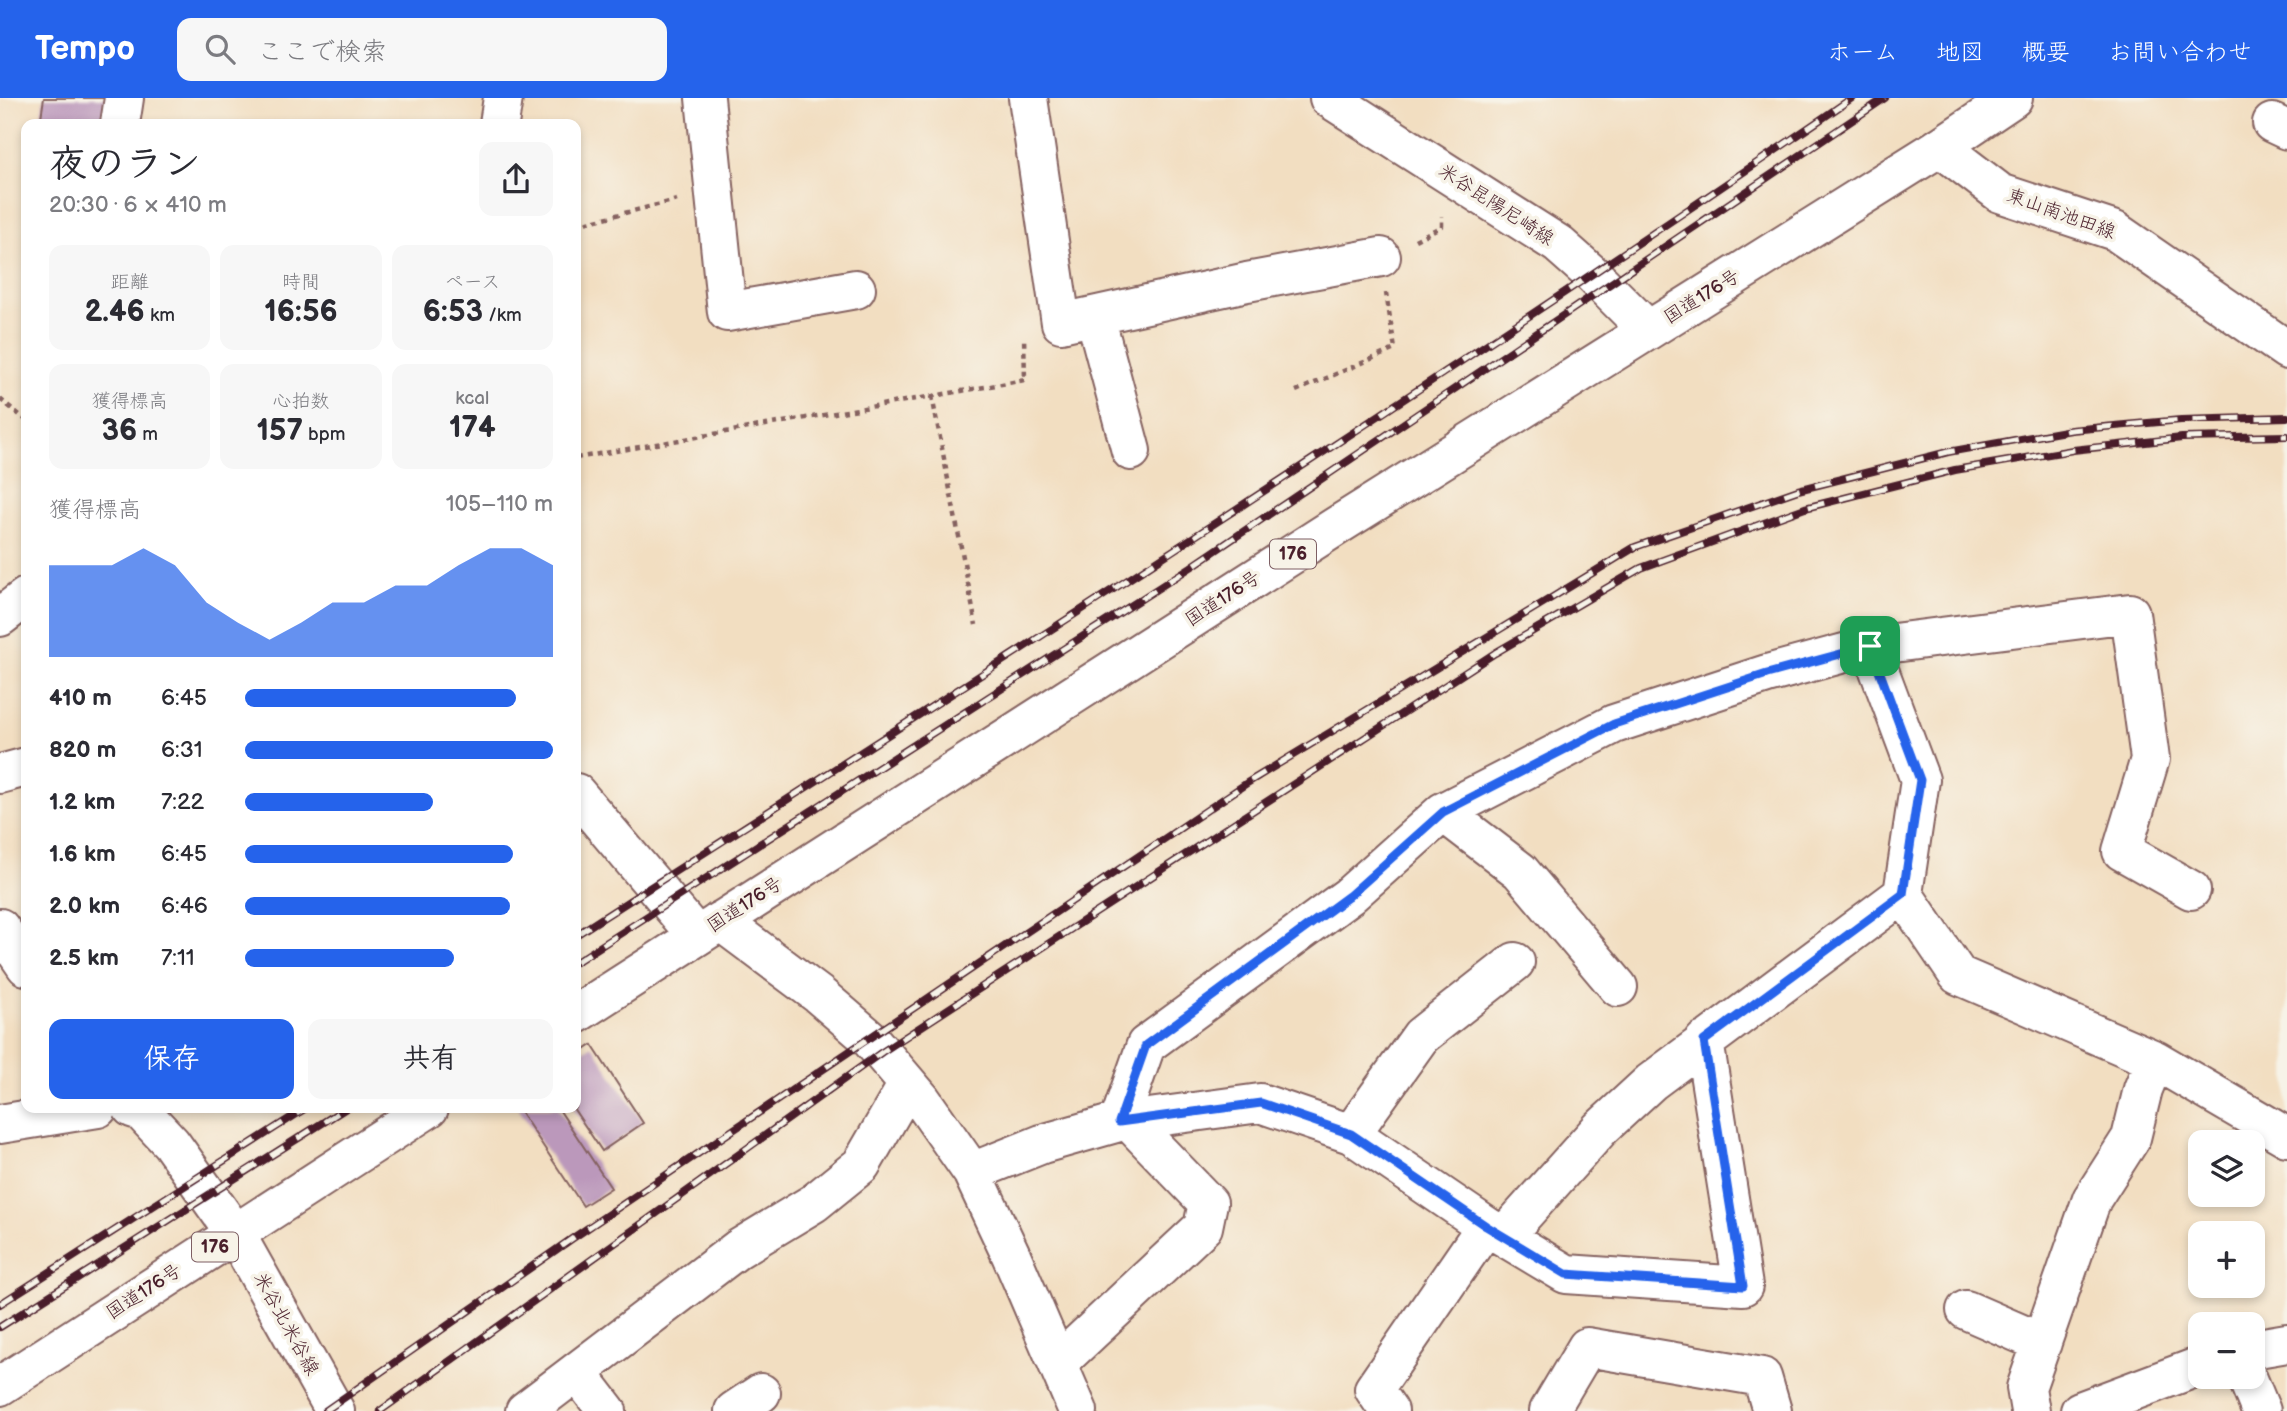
<!DOCTYPE html>
<html lang="ja">
<head>
<meta charset="utf-8">
<style>
	body { margin:0; font-family:"Balsamiq Sans","Klee One",sans-serif; background:#f7f7f7; color:#2b2b33; height:100vh; display:flex; flex-direction:column; font-size:26px; white-space:nowrap }
	* { box-sizing:border-box; margin:0 }
	p { font-size:23px; color:#7c7c81 }
	.icon { flex:none; width:38px; height:38px; fill:none; stroke:currentColor; stroke-width:2; stroke-linecap:round; stroke-linejoin:round }
	.map { position:relative; flex:1; overflow:hidden }
	.sheet { position:absolute; left:21px; top:21px; width:560px; height:994px; display:flex; flex-direction:column; background:#fff; border-radius:14px; box-shadow:0 4px 10px #0003 }
	.sheet>* { flex:none }
	.buttons { position:absolute; left:2188px; top:1032px; display:grid; gap:14px }
	.buttons a { display:grid; place-items:center; width:77px; height:77px; border-radius:14px; background:#fff; box-shadow:0 4px 10px #0003; font-size:35px }
	.pin { position:absolute; display:grid; place-items:center; width:60px; height:60px; color:#fff; margin:-30px; border-radius:14px; box-shadow:0 4px 10px #0006 }
	.round { display:grid; place-items:center; flex:none; width:74px; height:74px; border-radius:14px; background:#f7f7f7 }
	.headline { display:flex; align-items:center; justify-content:space-between; height:119px; padding:0 28px }
	h1 { font-size:38px; font-weight:700; line-height:52px }
	.figures { display:grid; grid-template-columns:repeat(3,1fr); gap:10px; height:119px; padding:7px 28px }
	.figures div { display:grid; align-content:center; border-radius:14px; background:#f7f7f7; text-align:center }
	.figures b { font-size:30px; font-weight:700 }
	.figures small { font-size:19px; font-weight:400 }
	.figures p { font-size:19px }
	.chart { height:196px; padding:14px 28px }
	.chart p { display:flex; justify-content:space-between }
	.chart svg { width:100%; height:126px; margin-top:7px; fill:#2563eb; opacity:.7 }
	.button { display:flex; gap:14px; margin-top:auto; padding:14px 28px }
	.button a { flex:1; height:80px; border-radius:14px; background:#2563eb; color:#fff; font-size:28px; font-weight:700; line-height:80px; text-align:center }
	.button a+a { background:#f7f7f7; color:#2b2b33 }
	ul { padding:0 28px; list-style:none; font-size:23px }
	li { display:grid; grid-template-columns:112px 84px 1fr; align-items:center; height:52px }
	li i { height:18px; border-radius:9px; background:#2563eb }
	header { display:flex; align-items:center; gap:42px; box-sizing:border-box; height:98px; padding:0 35px; background:#2563eb; color:#fff }
	header strong { font-size:33px }
	nav { display:flex; gap:38px; margin-inline-start:auto; font-size:24px }
	.search { width:490px; height:63px; background:#f7f7f7; display:flex; align-items:center; gap:18px; box-sizing:border-box; padding:0 24px; border-radius:14px; color:#7c7c81; font-size:26px }
	.map>svg:first-child { display:block }
</style>
</head>
<body>
<header>
<strong>Tempo</strong>
<div class="search"><svg class="icon" aria-label="search" viewBox="0 0 24 24"><circle cx="10" cy="10" r="6"/><path d="M15 15l6 6"/></svg>ここで検索</div>
<nav><a>ホーム</a><a>地図</a><a>概要</a><a>お問い合わせ</a></nav>
</header>
<div class="map">
<svg width="2287" height="1313" viewBox="0 0 2287 1313">
	<rect width="100%" height="100%" fill="#f7f3e8"/>
	<filter id="ink" filterUnits="userSpaceOnUse"><feTurbulence type="fractalNoise" baseFrequency=".0143" numOctaves="2"/><feDisplacementMap in="SourceGraphic" scale="14" xChannelSelector="R" yChannelSelector="G"/><feConvolveMatrix kernelMatrix="1 2 1 2 8 2 1 2 1" color-interpolation-filters="sRGB"/></filter>
	<filter id="wash" filterUnits="userSpaceOnUse"><feTurbulence type="fractalNoise" baseFrequency=".00686" numOctaves="4" result="noise"/><feDisplacementMap in="SourceGraphic" scale="28" xChannelSelector="R" yChannelSelector="G"/><feGaussianBlur stdDeviation="1.57" result="paint"/><feColorMatrix in="noise" values="0 0 0 0 0 0 0 0 0 0 0 0 0 0 0 0 0 1.4 0 .05"/><feComposite in="paint" operator="in"/></filter>
	<g filter="url(#wash)">
		<rect width="100%" height="100%" fill="#f2dec1"/>
		<g id="blocks">
			<path fill="#bb98bb" d="M 44,0 L 109,0 L 105,26 L 40,26 Z
				M 592,947 L 643,1025 L 602,1053 L 573,1010 L 576,1010 L 576,958 Z
				M 518,1010 L 558,1010 L 611,1090 L 583,1108 Z"/>
		</g>
	</g>
	<g filter="url(#ink)">
		<use href="#blocks" fill-opacity="0" stroke="#856260" stroke-width="2"/>
		<g fill="none" stroke-linecap="round" stroke-linejoin="round">
			<g stroke="#856260" stroke-width="42">
				<path id="minor" d="M 705,0 L 727,214 L 856,191
					M 1028,0 L 1061,225 L 1247,184 L 1381,159
					M 2272,25 L 2287,32
					M 120,26 L 124,0
					M 499,26 L 503,0
					M 1940,49 L 2000,95 L 2115,133 L 2287,252
					M 1095,218 L 1131,353
					M 0,519 L 26,499
					M 0,676 L 26,669
					M 576,695 L 697,838
					M 1443,714 L 1520,773 L 1618,889
					M 2191,792 L 2122,753 L 2150,661 L 2130,515 L 1870,548 L 1920,682 L 1903,796 L 1958,877 L 2155,962 L 2287,1039
					M 720,823 L 819,897 L 869,940 L 921,1001 L 972,1074 L 1011,1157 L 1078,1313
					M 0,830 L 26,868
					M 132,1010 L 141,1013 L 171,1045 L 235,1135 L 335,1313
					M 1119,1024 L 1260,1005 L 1351,1036 L 1486,1128 L 1566,1176 L 1743,1188 L 1704,943
					M 0,1026 L 98,1010
					M 1351,1036 L 1421,938 L 1515,864
					M 972,1074 L 1042,1046 L 1119,1024 L 1146,947 L 1349,798 L 1443,714 L 1614,626 L 1767,576 L 1870,548
					M 1504,1138 L 1600,1031 L 1651,984 L 1903,796
					M 1966,1212 L 2042,1245
					M 2252,1251 L 2287,1245
					M 1058,1265 L 1203,1129 L 1208,1105 L 1129,1023
					M 577,1274 L 607,1313
					M 2247,1279 L 2261,1313
					M 525,1313 L 738,1151 L 814,1105 L 861,1067 L 908,986
					M 734,1313 L 761,1295
					M 1389,1313 L 1374,1291 L 1486,1128
					M 1549,1313 L 1587,1249 L 1762,1279 L 1772,1313
					M 2030,1313 L 2026,1290 L 2092,1101 L 2131,1040 L 2143,991 L 2155,962
					M 2080,1313 L 2200,1268"/>
			</g>
			<g stroke="#856260" stroke-width="42">
				<path id="major" d="M 1329,0 L 1558,146 L 1593,177 L 1648,232"/>
			</g>
			<g stroke="#856260" stroke-width="42">
				<path id="highway" d="M 576,916 L 1335,429 L 1940,49 L 2013,0
					M 0,1288 L 429,1010"/>
			</g>
			<path stroke="#856260" stroke-width="4.5" stroke-dasharray="5 5" stroke-linecap="butt" d="M 576,127 L 677,102
				M 1415,142 L 1442,128 L 1442,118
				M 1296,293 L 1395,251 L 1386,195
				M 932,298 L 976,527
				M 0,301 L 26,322
				M 576,360 L 1025,282 L 1024,238"/>
			<use href="#minor" stroke="#fff" stroke-width="38"/>
			<use href="#major" stroke="#fff" stroke-width="38"/>
			<use href="#highway" stroke="#fff" stroke-width="38"/>
			<g stroke="#4a1f2b" stroke-width="8">
				<path id="rail" d="M 576,837 C 1004,563 1432,288 1852,0
					M 576,864 L 1191,469 L 1885,0
					M 0,1206 L 306,1010
					M 0,1229 L 346,1010
					M 325,1313 L 573,1140 L 1247,685 L 1635,449 L 1798,392 L 1948,354 L 2071,332 L 2181,322 L 2287,319
					M 380,1313 L 882,954 L 1495,555 L 1641,470 L 1805,410 L 1955,372 L 2073,352 L 2182,340 L 2287,338"/>
			</g>
			<use href="#rail" stroke="#f7f3e8" stroke-width="5" stroke-dasharray="16" stroke-linecap="butt"/>
		</g>
	</g>
	<g fill="none" stroke-linecap="round" stroke-linejoin="round" filter="url(#ink)">
		<g stroke="#fff" stroke-width="14">
			<path id="route" d="M 1870,548 L 1920,682 L 1903,796 L 1704,943 L 1743,1188 L 1566,1176 L 1486,1128 L 1351,1036 L 1261,1005 L 1119,1024 L 1146,947 L 1349,798 L 1443,714 L 1614,626 L 1767,576 Z"/>
		</g>
		<use href="#route" stroke="#2563eb" stroke-width="9"/>
	</g>
	<g text-anchor="middle" dominant-baseline="central" stroke-width="7" stroke-linejoin="round" paint-order="stroke">
		<g fill="#f7f3e8" stroke="#7e5f64" stroke-width="2">
			<rect x="1270" y="441.5" width="46" height="29" rx="5"/>
			<rect x="192" y="1134.5" width="46" height="29" rx="5"/>
		</g>
		<g font-size="18" font-weight="bold" fill="#4a1f2b">
			<text x="1293" y="456">176</text>
			<text x="215" y="1149">176</text>
		</g>
		<g font-size="19" fill="#4a1f2b" stroke="#f7f3e8">
			<text transform="translate(1496 107) rotate(33)">米谷昆陽尼崎線</text>
			<text transform="translate(2061 116) rotate(20)">東山南池田線</text>
			<text transform="translate(1702 199) rotate(-32)">国道176号</text>
			<text transform="translate(1223 501) rotate(-33)">国道176号</text>
			<text transform="translate(745 807) rotate(-33)">国道176号</text>
			<text transform="translate(144 1194) rotate(-33)">国道176号</text>
			<text transform="translate(286 1226) rotate(61)">米谷北米谷線</text>
		</g>
	</g>
</svg>
<div class="buttons">
<a><svg class="icon" aria-label="layers" viewBox="0 0 24 24"><path d="M12 4l9 5-9 5-9-5zM3 14l9 5 9-5"/></svg></a>
<a>+</a>
<a>−</a>
</div>
<div class="pin" style="left:1870px;top:548px;background:#1e9e55"><svg class="icon" aria-label="arrive" viewBox="0 0 24 24"><path d="M6 21V4h12l-3 4 3 4H6"/></svg></div>
<section class="sheet">
<div class="headline"><div><h1>夜のラン</h1><p>20:30 · 6 × 410 m</p></div><a class="round"><svg class="icon" aria-label="share" viewBox="0 0 24 24"><path d="M12 15V3M7 8l5-5 5 5M5 13v7h14v-7"/></svg></a></div>
<div class="figures">
<div><p>距離</p><b>2.46<small> km</small></b></div>
<div><p>時間</p><b>16:56</b></div>
<div><p>ペース</p><b>6:53<small> /km</small></b></div>
</div>
<div class="figures">
<div><p>獲得標高</p><b>36<small> m</small></b></div>
<div><p>心拍数</p><b>157<small> bpm</small></b></div>
<div><p>kcal</p><b>174</b></div>
</div>
<div class="chart"><p><span>獲得標高</span>105–110 m</p>
<svg viewBox="0 0 160 44" preserveAspectRatio="none"><path d="M0 44V12L10 12L20 12L30 6L40 12L50 25L60 32L70 38L80 32L90 25L100 25L110 19L120 19L130 12L140 6L150 6L160 12V44z"/></svg>
</div>
<ul>
<li><b>410 m</b>6:45<i style="width:88%"></i></li>
<li><b>820 m</b>6:31<i style="width:100%"></i></li>
<li><b>1.2 km</b>7:22<i style="width:61%"></i></li>
<li><b>1.6 km</b>6:45<i style="width:87%"></i></li>
<li><b>2.0 km</b>6:46<i style="width:86%"></i></li>
<li><b>2.5 km</b>7:11<i style="width:68%"></i></li>
</ul>
<div class="button"><a>保存</a><a>共有</a></div>
</section>
</div>
</body>
</html>
